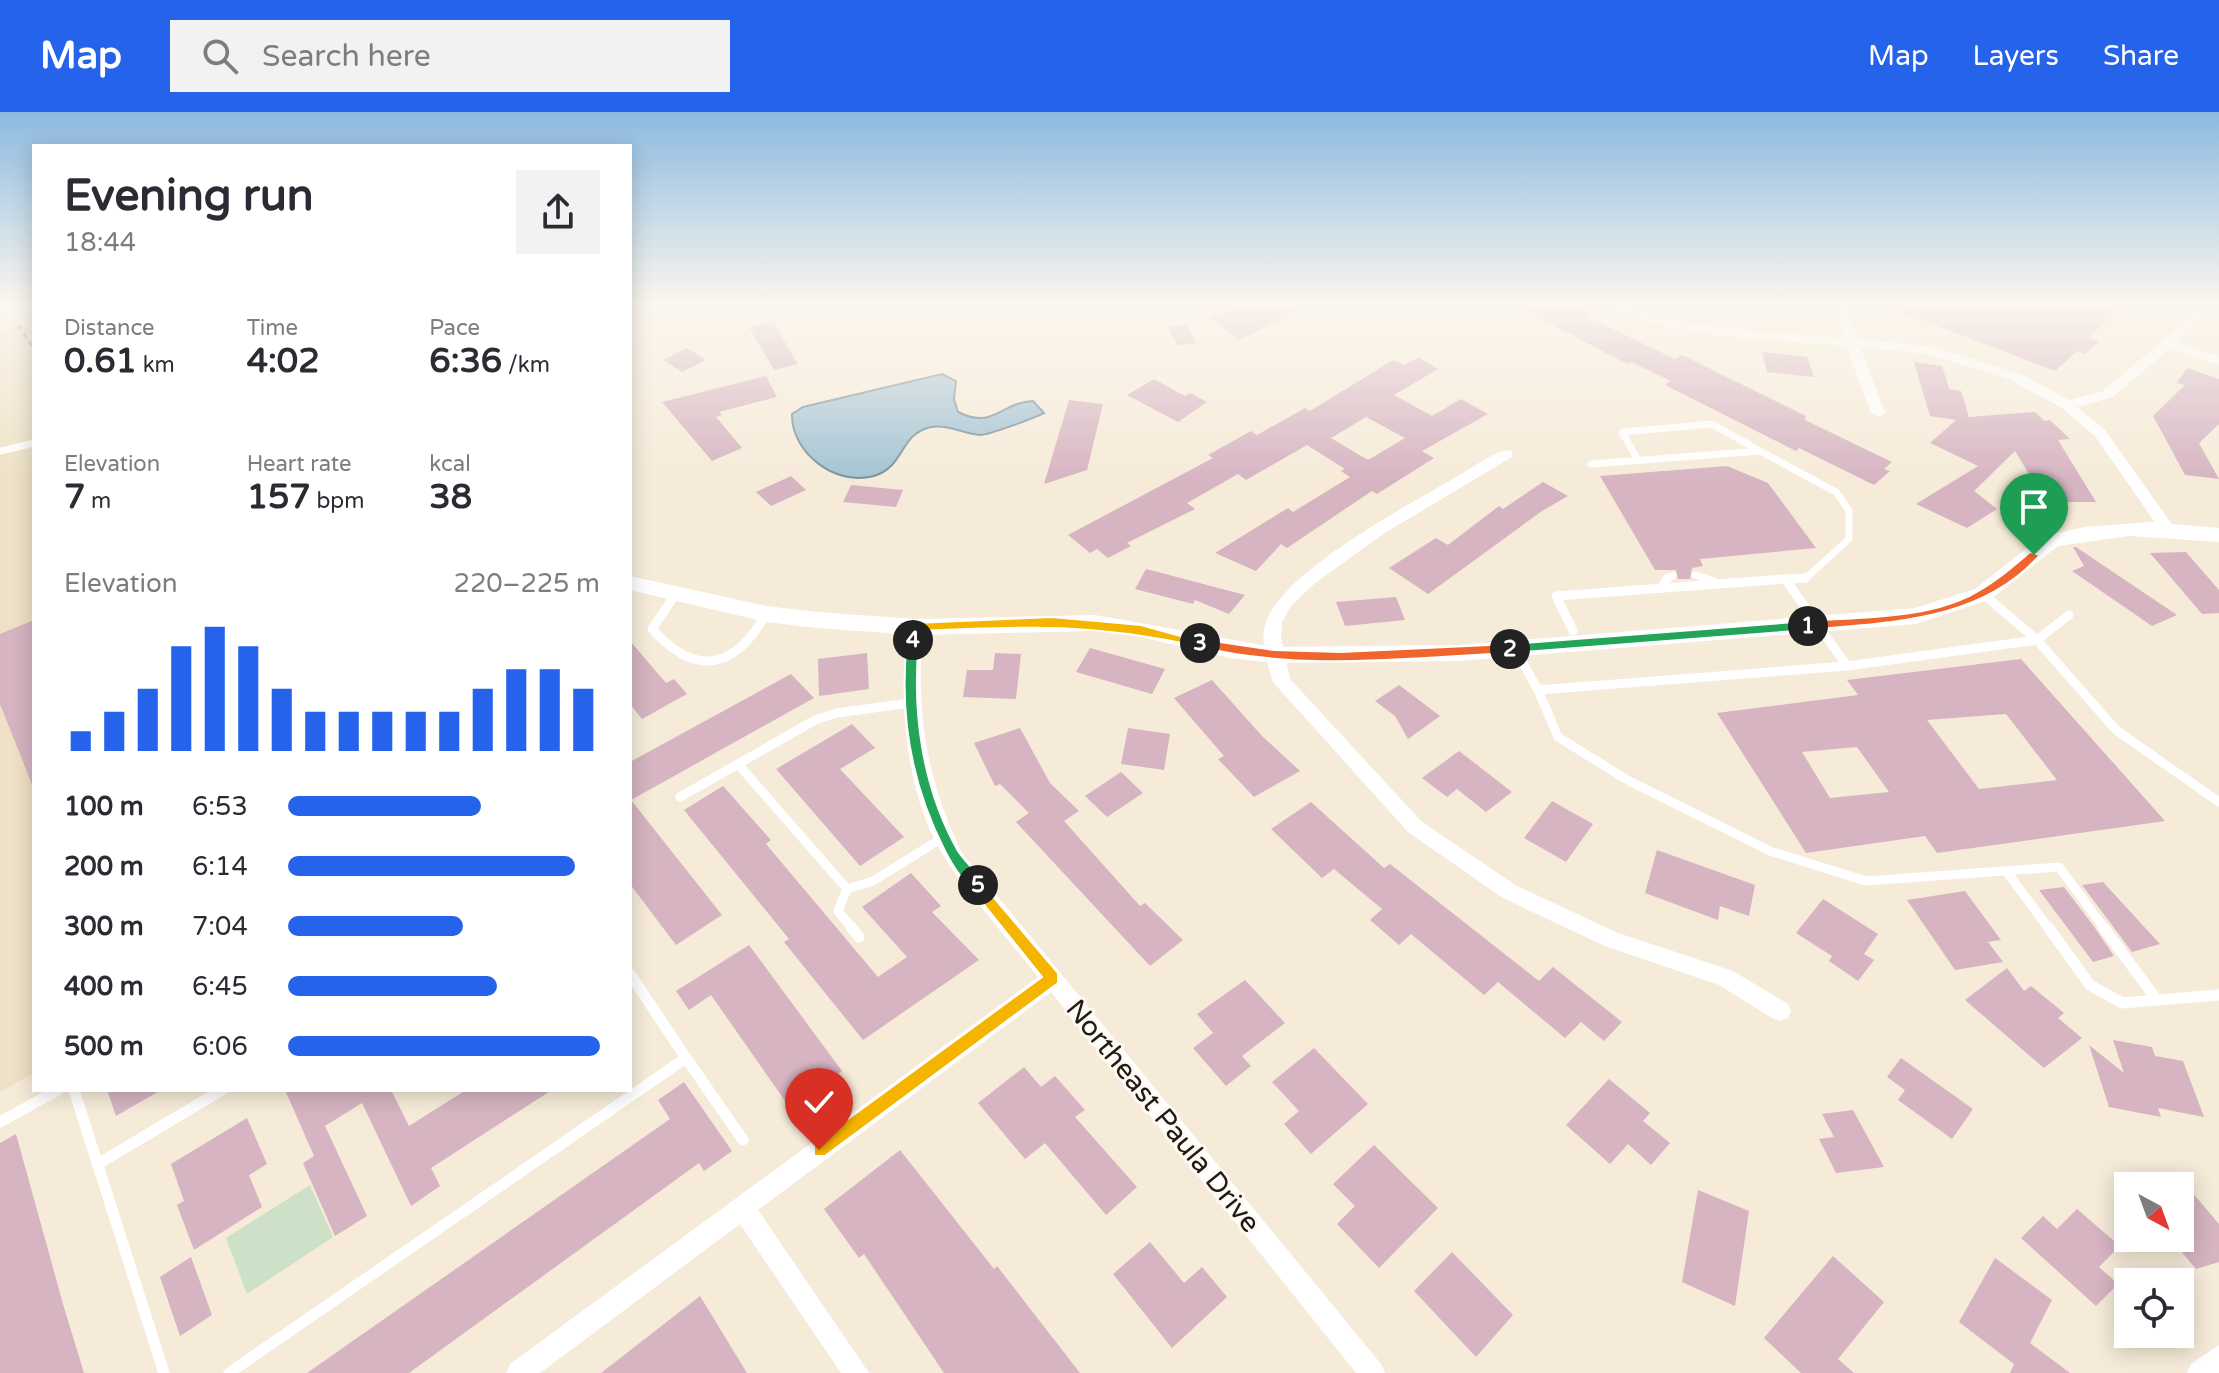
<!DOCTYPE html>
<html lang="en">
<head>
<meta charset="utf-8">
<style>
	body { margin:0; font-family:"Varela Round",sans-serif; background:#f2f2f3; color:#2b2b33; height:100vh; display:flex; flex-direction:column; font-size:30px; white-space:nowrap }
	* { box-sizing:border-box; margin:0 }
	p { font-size:26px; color:#7c7c81 }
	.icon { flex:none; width:44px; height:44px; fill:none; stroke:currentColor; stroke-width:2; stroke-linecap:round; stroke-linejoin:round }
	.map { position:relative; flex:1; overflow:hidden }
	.panel { position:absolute; left:32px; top:32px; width:600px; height:948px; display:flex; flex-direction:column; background:#fff; border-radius:0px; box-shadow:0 4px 20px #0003 }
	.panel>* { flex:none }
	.needle { width:52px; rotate:139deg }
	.controls { position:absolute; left:2114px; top:1060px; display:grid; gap:16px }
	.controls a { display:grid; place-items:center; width:80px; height:80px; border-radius:0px; background:#fff; box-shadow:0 4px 20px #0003; font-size:40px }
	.pin { position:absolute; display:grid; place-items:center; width:68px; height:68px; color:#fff; margin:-82px -34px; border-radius:50% 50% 50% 0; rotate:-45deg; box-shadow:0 0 8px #0007 }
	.pin .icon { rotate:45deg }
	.km { position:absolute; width:40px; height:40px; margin:-20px; border-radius:50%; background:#222; color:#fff; font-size:22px; line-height:40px; text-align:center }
	.round { display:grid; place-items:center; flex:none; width:84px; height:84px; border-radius:0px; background:#f2f2f3 }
	.head { display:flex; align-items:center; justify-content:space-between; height:136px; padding:0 32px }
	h1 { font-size:44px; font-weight:700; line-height:60px }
	.stats { display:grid; grid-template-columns:repeat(3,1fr); gap:12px; height:136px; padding:8px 32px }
	.stats div { display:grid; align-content:center }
	.stats b { font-size:34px; font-weight:700 }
	.stats small { font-size:22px; font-weight:400 }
	.stats p { font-size:22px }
	.chart { height:224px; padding:16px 32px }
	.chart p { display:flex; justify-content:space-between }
	.chart svg { width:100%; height:144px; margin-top:8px; stroke:#2563eb; stroke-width:6 }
	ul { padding:0 32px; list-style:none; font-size:26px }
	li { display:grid; grid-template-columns:128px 96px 1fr; align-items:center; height:60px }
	li i { height:20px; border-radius:10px; background:#2563eb }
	header { display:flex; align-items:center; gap:48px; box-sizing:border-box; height:112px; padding:0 40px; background:#2563eb; color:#fff }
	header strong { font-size:38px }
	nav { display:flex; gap:44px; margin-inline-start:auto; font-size:28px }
	.search { width:560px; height:72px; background:#f2f2f3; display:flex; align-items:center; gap:20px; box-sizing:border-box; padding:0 28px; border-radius:0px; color:#7c7c81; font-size:30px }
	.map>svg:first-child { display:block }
</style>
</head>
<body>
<header>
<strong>Map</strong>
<div class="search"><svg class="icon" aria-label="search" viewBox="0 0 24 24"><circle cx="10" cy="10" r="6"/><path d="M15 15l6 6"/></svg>Search here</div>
<nav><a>Map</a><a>Layers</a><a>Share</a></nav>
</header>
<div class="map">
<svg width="2219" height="1261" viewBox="0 0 2219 1261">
	<rect width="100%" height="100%" fill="#f6ebd9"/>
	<path fill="#efe1c7" d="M 34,209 L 34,961 L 0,980 L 0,220 Z"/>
	<path fill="#cde0c8" d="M 310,1073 L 333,1125 L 247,1182 L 226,1126 Z"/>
	<path fill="#a3c3d5" stroke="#7b919b" stroke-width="2" d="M 942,262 L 956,269 L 954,287 L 958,300 C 994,318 1001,290 1033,289 L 1044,301 C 1034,306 989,323 980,323 C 964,322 948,312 931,315 C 899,322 905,355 874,364 C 835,375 791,340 792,302 L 803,295 Z"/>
	<path fill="#d6b4c2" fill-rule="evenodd" d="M 1244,193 L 1309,193 L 1239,228 L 1210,205 Z
		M 1515,193 L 1574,193 L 1591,201 L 1585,204 L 1675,247 L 1682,243 L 1806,304 L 1805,308 L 1892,350 L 1884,357 L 1890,359 L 1874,373 L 1799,336 L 1796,339 L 1665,273 L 1671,269 L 1631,250 L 1627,252 Z
		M 1883,193 L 2125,193 L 2088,226 L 2099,230 L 2084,242 L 2077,239 L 2055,259 Z
		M 773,209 L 783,227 L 798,252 L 774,258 L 749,215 Z
		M 1187,212 L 1196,231 L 1177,233 L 1168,215 Z
		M 687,236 L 706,248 L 682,260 L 663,248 Z
		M 1762,240 L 1807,245 L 1814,265 L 1767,260 Z
		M 1419,246 L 1438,257 L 1394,283 L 1432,304 L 1461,287 L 1488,302 L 1422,339 L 1434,346 L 1377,382 L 1372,379 L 1287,436 L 1281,432 L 1256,459 L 1215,441 L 1288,396 L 1293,400 L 1350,365 L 1341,359 L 1345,357 L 1307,333 L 1246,368 L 1238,362 L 1187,391 L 1195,397 L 1127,431 L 1131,434 L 1108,446 L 1097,437 L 1090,441 L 1068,423 L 1213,346 L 1208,343 L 1251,319 L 1257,323 L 1305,296 L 1310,299 L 1393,248 L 1404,253 ZM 1366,305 L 1405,326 L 1368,348 L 1331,326 Z
		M 1914,250 L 1942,254 L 1949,277 L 1961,279 L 1969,305 L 2035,300 L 2045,309 L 2050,308 L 2070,327 L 2058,328 L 2096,390 L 2046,390 L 2015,339 L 1974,379 L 1997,397 L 1967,416 L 1916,392 L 1978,354 L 1930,331 L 1956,308 L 1930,304 Z
		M 2187,256 L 2219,267 L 2219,312 L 2199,331 L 2219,367 L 2185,363 L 2153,304 L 2185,273 L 2177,271 Z
		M 766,264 L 777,285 L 719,300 L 722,303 L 716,305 L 742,336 L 712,349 L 662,290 Z
		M 1154,267 L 1185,284 L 1190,281 L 1207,290 L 1178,310 L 1127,283 Z
		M 1069,288 L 1103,292 L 1087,358 L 1044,372 Z
		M 1727,354 L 1768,371 L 1816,436 L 1700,447 L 1703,454 L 1692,456 L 1690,467 L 1678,467 L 1676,458 L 1655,458 L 1600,364 Z
		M 791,364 L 806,378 L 771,394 L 756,380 Z
		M 1543,370 L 1568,384 L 1542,399 L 1428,482 L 1389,456 L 1436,426 L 1448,433 L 1499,394 L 1503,397 Z
		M 851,373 L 903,378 L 896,395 L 843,390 Z
		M 2073,435 L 2076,435 L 2177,503 L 2152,514 L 2072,459 L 2084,454 Z
		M 2186,440 L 2219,478 L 2219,501 L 2202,502 L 2150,441 Z
		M 1146,457 L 1154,459 L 1245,483 L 1229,502 L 1195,488 L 1193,492 L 1135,477 Z
		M 1396,485 L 1405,508 L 1345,514 L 1336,490 Z
		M 34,508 L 34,675 L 33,675 L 0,592 L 0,522 Z
		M 630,529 L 666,571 L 674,567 L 687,582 L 642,607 L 630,592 Z
		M 1090,536 L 1165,557 L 1152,582 L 1076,560 Z
		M 867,541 L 869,577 L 819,584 L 818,547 Z
		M 995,541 L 1021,542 L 1016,587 L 963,585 L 967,558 L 993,558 Z
		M 2021,547 L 2165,709 L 1937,741 L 1925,724 L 1806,741 L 1717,601 L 1858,583 L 1847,568 ZM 2006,602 L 2057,668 L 1979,677 L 1927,608 ZM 1857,635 L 1889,680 L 1830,686 L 1802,640 Z
		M 791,562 L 814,586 L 631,688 L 722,803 L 676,833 L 630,772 L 630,650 Z
		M 1212,568 L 1262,624 L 1300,659 L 1254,685 L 1218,647 L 1224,644 L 1174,586 Z
		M 1399,573 L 1440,604 L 1408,627 L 1395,604 L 1375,589 Z
		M 852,612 L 875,636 L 840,657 L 904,725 L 860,754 L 776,657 Z
		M 1020,616 L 1050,671 L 1079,699 L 1064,709 L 1140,794 L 1145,791 L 1183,828 L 1150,854 L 1016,710 L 1029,701 L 1000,672 L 995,674 L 974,631 Z
		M 1128,616 L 1170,622 L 1164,658 L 1121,652 Z
		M 1459,639 L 1512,680 L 1486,700 L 1457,677 L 1447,685 L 1422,666 Z
		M 1121,660 L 1143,681 L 1107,705 L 1085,684 Z
		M 723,674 L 771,728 L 766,732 L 878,865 L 907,845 L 862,795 L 911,761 L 941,794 L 932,800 L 979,848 L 863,928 L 784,830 L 789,827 L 684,698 Z
		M 1552,689 L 1593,712 L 1566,750 L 1524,726 Z
		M 1311,690 L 1384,756 L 1390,752 L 1539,869 L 1553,855 L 1622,910 L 1604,929 L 1581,910 L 1565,926 L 1498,870 L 1484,883 L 1411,822 L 1399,833 L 1370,808 L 1382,797 L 1334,757 L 1322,766 L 1271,717 Z
		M 1657,738 L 1755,773 L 1749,804 L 1720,794 L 1718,808 L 1645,781 Z
		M 2103,770 L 2160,832 L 2132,840 L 2082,773 Z
		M 2064,775 L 2095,816 L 2114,844 L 2093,850 L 2039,778 Z
		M 1965,779 L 2001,828 L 1988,830 L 2003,850 L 1955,858 L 1907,788 Z
		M 1823,787 L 1878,822 L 1864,842 L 1874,848 L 1858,869 L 1829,849 L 1832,844 L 1796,821 Z
		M 749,833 L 842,959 L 790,996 L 711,883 L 689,898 L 676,879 Z
		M 2007,856 L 2024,879 L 2031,874 L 2064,901 L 2058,906 L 2082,926 L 2044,956 L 1965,888 Z
		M 1245,868 L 1285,911 L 1242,944 L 1251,954 L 1226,974 L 1193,936 L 1213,921 L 1197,902 Z
		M 2113,928 L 2152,935 L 2155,944 L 2183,949 L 2204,1005 L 2158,996 L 2161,1005 L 2109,995 L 2089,933 L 2124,961 Z
		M 1314,936 L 1368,992 L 1311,1042 L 1284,1012 L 1299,999 L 1272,970 Z
		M 1901,946 L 1973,997 L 1952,1027 L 1898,988 L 1905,978 L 1887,965 Z
		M 1024,955 L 1041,975 L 1055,964 L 1085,998 L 1075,1005 L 1137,1075 L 1106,1103 L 1045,1031 L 1025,1047 L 978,991 Z
		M 1609,967 L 1650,1001 L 1643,1009 L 1670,1031 L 1651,1053 L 1628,1032 L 1610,1052 L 1566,1013 Z
		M 684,970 L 732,1039 L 704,1059 L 699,1051 L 409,1261 L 307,1261 L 670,1007 L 658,988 Z
		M 107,978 L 161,978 L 116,1004 Z
		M 285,978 L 391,978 L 409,1014 L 466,978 L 552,978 L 431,1056 L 440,1074 L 411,1094 L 362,991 L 325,1014 L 367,1104 L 335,1124 L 303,1051 L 314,1044 Z
		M 1853,998 L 1884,1055 L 1836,1061 L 1819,1027 L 1834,1025 L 1822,1002 Z
		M 247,1006 L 267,1052 L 249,1063 L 262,1095 L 194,1138 L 177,1093 L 184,1089 L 171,1052 Z
		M 16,1022 L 63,1192 L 84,1261 L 0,1261 L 0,1031 Z
		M 1374,1033 L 1438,1096 L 1379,1156 L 1337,1112 L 1355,1094 L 1333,1072 Z
		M 900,1038 L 994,1157 L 997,1154 L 1080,1261 L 944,1261 L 864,1142 L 859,1146 L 824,1097 Z
		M 2180,1066 L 2219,1112 L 2219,1150 L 2196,1157 L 2170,1126 L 2180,1126 Z
		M 1698,1078 L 1749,1099 L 1735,1194 L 1682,1170 Z
		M 2077,1097 L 2120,1134 L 2099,1155 L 2118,1172 L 2096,1194 L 2021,1126 L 2043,1104 L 2057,1117 Z
		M 1150,1130 L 1184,1171 L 1202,1155 L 1227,1185 L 1172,1236 L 1113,1162 Z
		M 1452,1140 L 1513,1203 L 1476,1245 L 1414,1179 Z
		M 1833,1144 L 1884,1190 L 1838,1247 L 1854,1261 L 1801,1261 L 1764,1226 Z
		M 191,1145 L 212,1203 L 180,1224 L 160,1165 Z
		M 1995,1146 L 2052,1188 L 2030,1231 L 2070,1261 L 2010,1261 L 2014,1252 L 1959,1210 Z
		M 700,1184 L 747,1261 L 601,1261 Z"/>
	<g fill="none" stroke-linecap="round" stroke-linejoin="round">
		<path stroke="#9a9285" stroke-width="3" stroke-dasharray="5 5" stroke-linecap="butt" d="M 18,213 L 33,235"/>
		<path stroke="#fff" stroke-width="7" d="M 0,339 L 34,331
			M 1638,348 L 1622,320 L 1712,312 L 1760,339
			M 1591,352 L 1760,339 L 1836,380 L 1849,398 L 1849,427 L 1806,466 L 1785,467
			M 1695,463 L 1708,468
			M 1665,468 L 1673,464
			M 1772,468 L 1786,468"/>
		<path stroke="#fff" stroke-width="9" d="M 1703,466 L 1713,470
			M 1785,467 L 1806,466
			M 1661,476 L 1668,466
			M 675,483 L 652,517 C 696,566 735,557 766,502
			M 2069,503 L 2037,528 L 2116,618 L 2219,690
			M 1573,519 L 1556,484 L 1785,467 L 1847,554
			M 1515,537 L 1538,578 L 1847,554 L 2037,528 L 1983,482
			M 1538,578 L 1558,625 L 1629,669 L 1770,739 L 1866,769 L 2059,755 L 2105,817
			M 910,591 L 837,601 L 815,608 L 738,652 L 847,777 L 873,769 L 944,725
			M 680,685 L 738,652
			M 2007,760 L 2049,817
			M 847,777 L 838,799 L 853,817"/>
		<path stroke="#fff" stroke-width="11" d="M 851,815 L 859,825
			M 2048,815 L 2090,873 L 2122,891 L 2157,888
			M 2103,815 L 2157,888 L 2219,883
			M 630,862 L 686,946
			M 74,978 L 164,1261
			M 0,1010 L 58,978
			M 98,1052 L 222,978
			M 229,1261 L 686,946 L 743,1028"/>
		<path fill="#fff" fill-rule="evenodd" d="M 1610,193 C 1635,193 1657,206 1682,210 C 1735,218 1790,221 1844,226 L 1837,207 L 1839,193 L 1851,193 L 1849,207 L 1857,227 L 1935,235 L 2021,262 L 2069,288 L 2103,279 L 2163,228 L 2198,193 L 2211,193 L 2177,230 L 2219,245 L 2219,253 L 2170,236 L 2113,285 L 2077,295 L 2105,318 L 2171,411 L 2171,419 L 2161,419 L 2095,324 L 2062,296 L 2011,268 L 1929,242 L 1860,235 L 1885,301 L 1878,305 L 1871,301 L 1846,234 C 1794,229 1646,224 1610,193 Z
			M 1507,338 L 1512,339 L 1512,345 L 1383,422 L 1314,472 L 1291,494 L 1282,510 L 1281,525 L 1290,567 L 1422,710 L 1517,774 L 1618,821 L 1733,859 L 1788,892 L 1791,899 L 1788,906 L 1780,909 L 1772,906 L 1719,873 L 1605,834 L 1503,786 L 1408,720 L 1273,570 C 1268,553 1259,528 1266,510 C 1284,459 1406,394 1453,367 C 1470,357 1488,343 1507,338 Z
			M 915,509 L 923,515 C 916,599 925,664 962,741 L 1381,1252 L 1385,1261 L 1356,1261 L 1051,880 L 758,1098 L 869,1261 L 841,1261 L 740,1112 L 540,1261 L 506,1261 L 510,1252 L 1038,865 C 1009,828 977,792 950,754 C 904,688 899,591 907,515 Z
			M 2219,1233 L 2219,1261 L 2187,1261 L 2191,1252 Z"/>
		<path fill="#fff" fill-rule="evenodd" d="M 2151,410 L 2219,416 L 2219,430 L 2129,424 L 2058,434 L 1991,487 L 1916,512 L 1459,549 L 1274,551 L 1230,546 L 1141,525 L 1095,519 L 915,523 L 817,516 L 766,510 L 630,478 L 630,464 L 766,494 L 817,500 L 915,507 L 1095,503 L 1274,535 L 1459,533 L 1915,496 L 1975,477 L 2031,433 L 2033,426 L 2085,415 Z"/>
		<path fill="#fff" fill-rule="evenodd" d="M 0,193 L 29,193 L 26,197 L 0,205 Z"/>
	</g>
	<linearGradient id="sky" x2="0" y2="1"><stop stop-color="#8cbae0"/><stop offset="0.52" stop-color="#fbf6ee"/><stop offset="1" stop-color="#fbf6ee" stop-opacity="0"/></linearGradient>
	<rect width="2219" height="369" fill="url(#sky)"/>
	<path fill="#f0652b" stroke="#fff" stroke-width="2" d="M 2030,440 L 2040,443 C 1981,510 1890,510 1808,518 L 1802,514 L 1808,509 C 1859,505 1922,507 1969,484 C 1992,473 2011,456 2030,440 Z"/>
	<path fill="#22a559" stroke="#fff" stroke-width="2" d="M 1808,509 L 1814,514 L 1808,518 L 1510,541 L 1504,537 L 1510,532 Z"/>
	<path fill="#f0652b" stroke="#fff" stroke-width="2" d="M 1200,527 L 1274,538 L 1341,540 L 1510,532 L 1516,537 L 1510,541 C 1406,546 1298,560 1196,534 L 1196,528 Z"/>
	<path fill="#f5b400" stroke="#fff" stroke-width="2" d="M 1052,505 L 1141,513 L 1206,531 L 1200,535 C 1099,511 1023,514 920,519 L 918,531 L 907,528 L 909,515 L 915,511 Z"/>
	<path fill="#22a559" stroke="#fff" stroke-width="2" d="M 913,523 L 919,528 C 912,600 922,675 958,739 C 966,751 978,761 985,773 L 978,779 C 963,773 951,751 944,737 C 910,670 899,601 907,528 Z"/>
	<path fill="#f5b400" stroke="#fff" stroke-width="2" d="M 978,767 L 1058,861 L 1058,871 L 825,1044 L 814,1044 L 814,1032 L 1042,865 L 972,778 L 970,773 Z"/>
	<g text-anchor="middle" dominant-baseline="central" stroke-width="6" stroke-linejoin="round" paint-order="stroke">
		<g font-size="28" fill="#1f1b14" stroke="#fef9f2">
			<text transform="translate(1163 1004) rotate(51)">Northeast Paula Drive</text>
		</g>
	</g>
</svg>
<div class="controls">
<a><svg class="needle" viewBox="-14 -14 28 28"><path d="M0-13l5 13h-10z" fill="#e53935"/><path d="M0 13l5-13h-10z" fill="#7c7c81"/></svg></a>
<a><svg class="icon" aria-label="locate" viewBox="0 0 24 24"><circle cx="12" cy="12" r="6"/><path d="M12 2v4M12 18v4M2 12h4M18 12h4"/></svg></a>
</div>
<div class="pin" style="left:2034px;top:443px;background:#1e9e55"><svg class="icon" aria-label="arrive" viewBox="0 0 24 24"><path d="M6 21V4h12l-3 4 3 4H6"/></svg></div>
<div class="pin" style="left:819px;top:1038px;background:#d93025"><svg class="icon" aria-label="check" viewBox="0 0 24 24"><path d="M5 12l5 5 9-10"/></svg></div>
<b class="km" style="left:1808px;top:514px">1</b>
<b class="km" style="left:1510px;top:537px">2</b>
<b class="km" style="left:1200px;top:531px">3</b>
<b class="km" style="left:913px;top:528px">4</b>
<b class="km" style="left:978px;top:773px">5</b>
<section class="panel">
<div class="head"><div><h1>Evening run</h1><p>18:44</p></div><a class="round"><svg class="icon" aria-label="share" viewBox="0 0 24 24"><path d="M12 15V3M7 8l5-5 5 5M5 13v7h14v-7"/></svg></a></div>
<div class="stats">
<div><p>Distance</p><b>0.61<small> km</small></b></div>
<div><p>Time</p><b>4:02</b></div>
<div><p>Pace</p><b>6:36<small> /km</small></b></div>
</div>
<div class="stats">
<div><p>Elevation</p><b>7<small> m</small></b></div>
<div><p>Heart rate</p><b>157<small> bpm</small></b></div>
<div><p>kcal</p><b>38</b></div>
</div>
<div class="chart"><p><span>Elevation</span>220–225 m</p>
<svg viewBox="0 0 160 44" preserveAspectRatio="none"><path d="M5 44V38M15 44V32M25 44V25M35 44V12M45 44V6M55 44V12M65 44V25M75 44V32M85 44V32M95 44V32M105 44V32M115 44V32M125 44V25M135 44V19M145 44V19M155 44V25"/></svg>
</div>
<ul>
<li><b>100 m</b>6:53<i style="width:62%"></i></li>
<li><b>200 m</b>6:14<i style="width:92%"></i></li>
<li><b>300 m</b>7:04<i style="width:56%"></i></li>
<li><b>400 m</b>6:45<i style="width:67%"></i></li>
<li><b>500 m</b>6:06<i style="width:100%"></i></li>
</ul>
</section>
</div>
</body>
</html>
